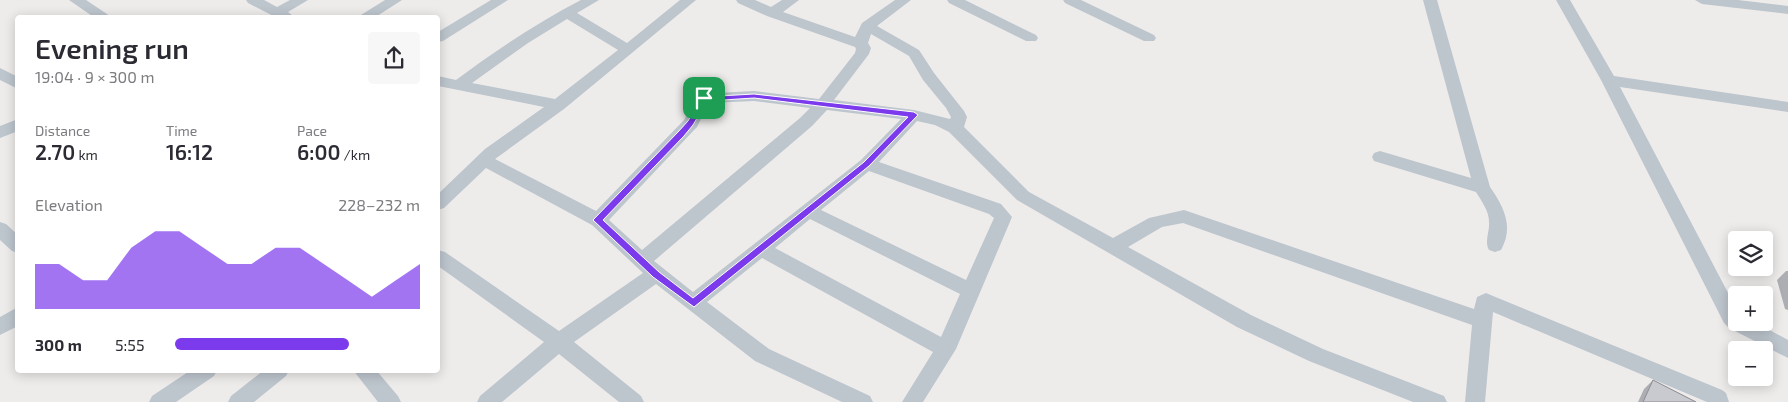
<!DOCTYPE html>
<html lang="en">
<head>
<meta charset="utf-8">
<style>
	body { margin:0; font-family:"Exo 2",sans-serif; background:#f7f7f7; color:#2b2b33; height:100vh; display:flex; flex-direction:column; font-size:19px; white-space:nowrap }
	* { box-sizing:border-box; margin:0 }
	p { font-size:16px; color:#7c7c81 }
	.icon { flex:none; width:28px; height:28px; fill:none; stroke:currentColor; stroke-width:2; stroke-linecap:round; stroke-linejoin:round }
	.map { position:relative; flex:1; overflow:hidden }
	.details { position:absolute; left:15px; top:15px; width:425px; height:358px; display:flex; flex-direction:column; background:#fff; border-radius:5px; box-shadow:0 2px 12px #0003 }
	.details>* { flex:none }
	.buttons { position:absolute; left:1728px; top:231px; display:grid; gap:10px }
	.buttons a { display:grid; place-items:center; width:45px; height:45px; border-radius:5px; background:#fff; box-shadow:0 2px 12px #0003; font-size:25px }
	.pin { position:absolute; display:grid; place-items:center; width:42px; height:42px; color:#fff; margin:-21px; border-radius:10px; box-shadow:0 2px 8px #0006 }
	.round { display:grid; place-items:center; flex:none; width:52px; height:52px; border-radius:5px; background:#f7f7f7 }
	.overview { display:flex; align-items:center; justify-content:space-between; height:85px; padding:0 20px }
	h1 { font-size:28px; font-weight:600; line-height:38px }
	.figures { display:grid; grid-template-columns:repeat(3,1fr); gap:8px; height:85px; padding:5px 20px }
	.figures div { display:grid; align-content:center }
	.figures b { font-size:21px; font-weight:600 }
	.figures small { font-size:14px; font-weight:400 }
	.figures p { font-size:14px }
	.chart { height:140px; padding:10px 20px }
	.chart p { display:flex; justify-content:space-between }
	.chart svg { width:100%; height:90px; margin-top:5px; fill:#7c3aed; opacity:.7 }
	ul { padding:0 20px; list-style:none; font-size:16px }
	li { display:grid; grid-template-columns:80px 60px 1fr; align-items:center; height:38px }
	li i { height:12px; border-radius:6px; background:#7c3aed }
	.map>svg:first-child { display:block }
</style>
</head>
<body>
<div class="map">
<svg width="1788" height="402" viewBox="0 0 1788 402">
	<rect width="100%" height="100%" fill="#eeeceb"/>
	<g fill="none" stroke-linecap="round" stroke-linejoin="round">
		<path fill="#bdc5cd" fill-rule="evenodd" d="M 69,0 L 86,0 L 113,18 L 95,18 Z
			M 246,0 L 264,0 L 277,7 L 290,0 L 308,0 L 288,12 L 296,18 L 277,18 L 248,3 Z
			M 385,0 L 402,0 L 374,18 L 356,18 Z
			M 491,0 L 508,0 L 443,41 L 438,42 L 438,32 Z
			M 581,0 L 599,0 L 577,13 L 627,43 L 680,0 L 696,0 L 564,109 L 495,159 L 596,211 L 684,120 L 698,94 L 754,91 L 819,99 L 855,53 L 856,49 L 855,47 L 767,16 L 738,3 L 736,0 L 755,0 L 771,7 L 782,0 L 799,0 L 783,12 L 855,37 L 862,23 L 895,0 L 911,0 L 877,26 L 919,50 L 934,73 L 964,111 L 967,117 L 964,127 L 1029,192 L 1113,238 L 1149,218 L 1184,210 L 1474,309 L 1477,297 L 1486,293 L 1493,296 L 1722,390 L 1726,393 L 1729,402 L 1707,402 L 1493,312 L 1485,402 L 1465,402 L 1472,325 L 1183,223 L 1162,227 L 1128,247 L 1251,315 L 1323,349 L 1444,396 L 1447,402 L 1413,402 L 1309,361 L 1237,327 L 1017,200 L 949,132 L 935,125 L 917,121 L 879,162 L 1001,204 L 1012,217 L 956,349 L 923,402 L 902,402 L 933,352 L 762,258 L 707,302 L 769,349 L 870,396 L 873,402 L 842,402 L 755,361 L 656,284 L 574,342 L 641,396 L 644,402 L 619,402 L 559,354 L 502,402 L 477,402 L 480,396 L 544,342 L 438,266 L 438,250 L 445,252 L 559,331 L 643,273 L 592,225 L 486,168 L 444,208 L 438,210 L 438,194 L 485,149 L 544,107 L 438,86 L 438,76 L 456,80 C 496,50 537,23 581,0 ZM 567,19 L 618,50 L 555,99 L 472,83 L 528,43 ZM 871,34 L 909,56 L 923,80 L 946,108 L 951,117 L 950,119 L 914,110 L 834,100 L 869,54 L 871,48 L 868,43 ZM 754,101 L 810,108 L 800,118 L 642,250 L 609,220 L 697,127 L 709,103 ZM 827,110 L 901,119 L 861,160 L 693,292 L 654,261 L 812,126 ZM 869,171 L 989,214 L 994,218 L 966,280 L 821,210 ZM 810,219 L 960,294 L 941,337 L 775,248 Z
			M 947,0 L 965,0 L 1036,35 L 1038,38 L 1036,41 L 1026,41 L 949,3 Z
			M 1063,0 L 1081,0 L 1154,35 L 1156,38 L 1154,41 L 1144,41 L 1065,3 Z
			M 1423,0 L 1437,0 L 1490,187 C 1504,207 1514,227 1501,250 L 1495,252 L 1489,250 C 1484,241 1490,231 1489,222 C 1489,211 1482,202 1476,192 L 1374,161 L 1372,157 L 1374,153 L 1380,151 L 1471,178 Z
			M 1556,0 L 1570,0 L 1614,76 L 1788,102 L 1788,112 L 1620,87 L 1736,308 L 1736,322 L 1755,322 L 1788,340 L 1788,358 L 1729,328 L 1724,323 L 1601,80 Z
			M 1695,0 L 1738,0 L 1788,6 L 1788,14 L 1702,4 Z
			M 0,68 L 18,77 L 18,89 L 0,80 Z
			M 18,119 L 18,131 L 0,138 L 0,126 Z
			M 0,222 L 6,224 L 18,235 L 18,253 L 12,251 L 0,240 Z
			M 18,307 L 18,326 L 0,335 L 0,317 Z
			M 191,370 L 217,370 L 214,376 L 176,402 L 149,402 L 152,396 Z
			M 264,370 L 289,370 L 286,376 L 254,402 L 228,402 L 231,396 Z
			M 353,370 L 376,370 L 398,396 L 401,402 L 378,402 Z"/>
	</g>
	<path fill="#adaeb3" d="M 1786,271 L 1788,271 L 1788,310 L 1785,309 L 1777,280 Z
		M 1653,380 L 1696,402 L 1638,402 L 1644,389 Z"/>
	<path fill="#c9cad0" stroke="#8d8d92" d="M 1653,380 L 1696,402 L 1643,402 Z"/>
	<path fill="#7c3aed" stroke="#fff" fill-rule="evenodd" d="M 754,94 L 914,112 L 918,115 L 869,166 L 694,307 L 653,277 L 593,220 L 678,132 L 688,121 L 702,97 ZM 754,98 L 908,117 L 864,162 L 693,298 L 659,272 L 603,220 L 684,136 L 693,125 L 707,101 Z"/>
</svg>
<div class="buttons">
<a><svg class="icon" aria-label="layers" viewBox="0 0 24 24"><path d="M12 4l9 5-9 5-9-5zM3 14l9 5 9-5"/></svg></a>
<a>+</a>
<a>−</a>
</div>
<div class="pin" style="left:704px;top:98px;background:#1e9e55"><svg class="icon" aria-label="arrive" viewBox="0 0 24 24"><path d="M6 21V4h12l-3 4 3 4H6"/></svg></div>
<section class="details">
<div class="overview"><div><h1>Evening run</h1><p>19:04 · 9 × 300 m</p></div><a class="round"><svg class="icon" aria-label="share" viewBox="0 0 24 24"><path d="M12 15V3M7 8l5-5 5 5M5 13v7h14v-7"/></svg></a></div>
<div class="figures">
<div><p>Distance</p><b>2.70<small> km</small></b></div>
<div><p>Time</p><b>16:12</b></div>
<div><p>Pace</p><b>6:00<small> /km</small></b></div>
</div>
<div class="chart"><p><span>Elevation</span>228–232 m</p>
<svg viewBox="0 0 160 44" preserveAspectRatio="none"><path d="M0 44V22L10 22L20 30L30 30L40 14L50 6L60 6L70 14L80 22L90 22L100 14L110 14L120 22L130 30L140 38L150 30L160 22V44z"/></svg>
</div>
<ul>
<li><b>300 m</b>5:55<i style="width:71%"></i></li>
</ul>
</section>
</div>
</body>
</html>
